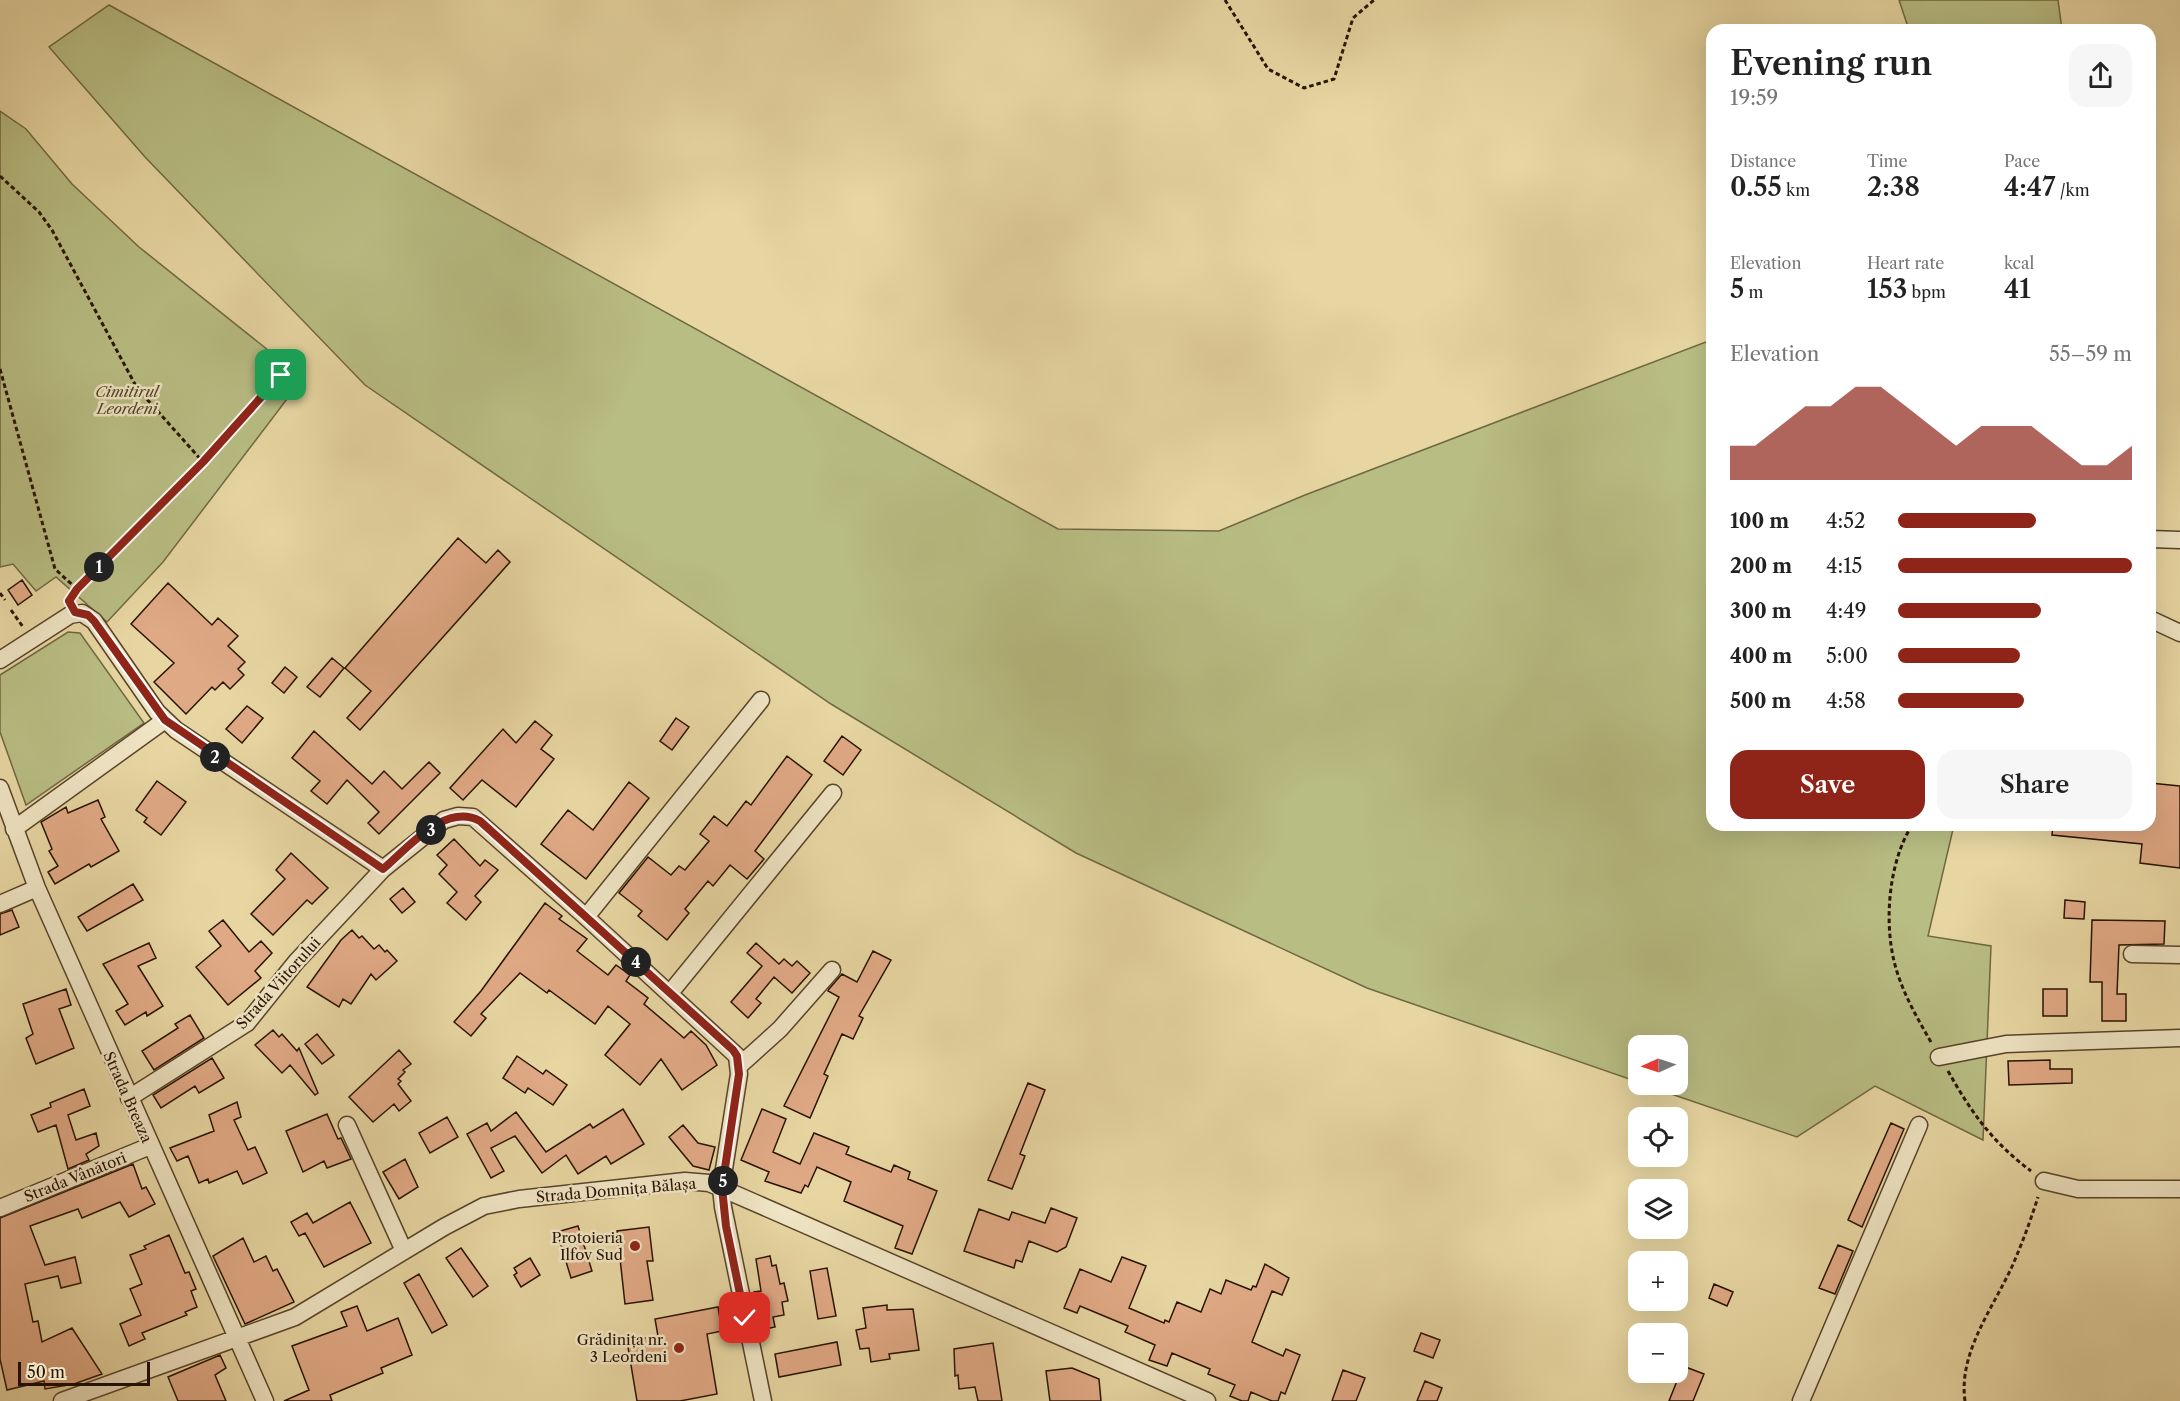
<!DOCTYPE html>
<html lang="en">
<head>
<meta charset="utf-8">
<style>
	body { margin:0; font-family:"Libre Caslon Text",serif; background:#f6f6f6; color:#222; height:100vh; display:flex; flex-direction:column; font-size:22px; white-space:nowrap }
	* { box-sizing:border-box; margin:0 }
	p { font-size:20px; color:#767676 }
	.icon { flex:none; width:33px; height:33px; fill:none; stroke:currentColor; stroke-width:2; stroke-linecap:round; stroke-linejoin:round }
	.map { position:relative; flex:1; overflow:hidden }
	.panel { position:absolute; left:1706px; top:24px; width:450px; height:807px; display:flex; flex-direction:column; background:#fff; border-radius:18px; box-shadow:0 6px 24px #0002 }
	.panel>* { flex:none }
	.needle { width:39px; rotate:267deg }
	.fabs { position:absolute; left:1628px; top:1035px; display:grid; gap:12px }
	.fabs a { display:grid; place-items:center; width:60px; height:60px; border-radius:12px; background:#fff; box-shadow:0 6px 24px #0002; font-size:30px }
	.scale { position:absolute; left:18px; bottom:15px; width:132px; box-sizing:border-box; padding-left:6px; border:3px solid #291302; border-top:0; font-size:16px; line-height:21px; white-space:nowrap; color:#291302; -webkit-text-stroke:4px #efe4c3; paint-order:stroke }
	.pin { position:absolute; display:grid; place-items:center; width:51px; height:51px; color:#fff; margin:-26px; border-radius:12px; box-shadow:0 3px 9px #0006 }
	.km { position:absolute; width:30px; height:30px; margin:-15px; border-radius:50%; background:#222; color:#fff; font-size:16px; line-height:30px; text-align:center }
	.round { display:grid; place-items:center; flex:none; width:63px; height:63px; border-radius:18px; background:#f6f6f6 }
	.headline { display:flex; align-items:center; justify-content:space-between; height:102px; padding:0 24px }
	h1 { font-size:33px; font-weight:600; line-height:45px }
	.metrics { display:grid; grid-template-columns:repeat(3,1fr); gap:9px; height:102px; padding:6px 24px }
	.metrics div { display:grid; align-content:center }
	.metrics b { font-size:26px; font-weight:600 }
	.metrics small { font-size:16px; font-weight:400 }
	.metrics p { font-size:16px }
	.chart { height:168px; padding:12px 24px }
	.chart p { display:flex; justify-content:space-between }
	.chart svg { width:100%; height:108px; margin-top:6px; fill:#8f2418; opacity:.7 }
	.action { display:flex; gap:12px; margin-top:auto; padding:12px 24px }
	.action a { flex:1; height:69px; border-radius:18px; background:#8f2418; color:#fff; font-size:24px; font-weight:600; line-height:69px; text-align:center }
	.action a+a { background:#f6f6f6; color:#222 }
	ul { padding:0 24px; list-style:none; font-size:20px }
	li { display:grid; grid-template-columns:96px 72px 1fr; align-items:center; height:45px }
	li i { height:15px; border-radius:8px; background:#8f2418 }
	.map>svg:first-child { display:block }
</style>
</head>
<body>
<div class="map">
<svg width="2180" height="1401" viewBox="0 0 2180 1401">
	<rect width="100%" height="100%" fill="#e7d6a2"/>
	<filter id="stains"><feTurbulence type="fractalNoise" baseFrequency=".00333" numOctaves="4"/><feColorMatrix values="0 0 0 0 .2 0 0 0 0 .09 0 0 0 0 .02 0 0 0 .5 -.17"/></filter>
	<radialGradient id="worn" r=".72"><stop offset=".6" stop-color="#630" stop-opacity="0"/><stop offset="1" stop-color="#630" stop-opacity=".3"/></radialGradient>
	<path fill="#b8bd83" stroke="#706842" stroke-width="1.5" d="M 1899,0 L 2058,0 L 2062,30 L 1909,30 Z
		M 109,5 L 1058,529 L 1219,531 L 1305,495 L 1711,340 L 1712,825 L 1954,825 L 1928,936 L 1991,946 L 1983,1140 L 1875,1086 L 1797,1137 L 1645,1085 L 1677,1084 L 1677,1046 L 1638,1046 L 1638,1082 L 1367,988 L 1076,853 L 831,704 L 365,385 L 145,157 L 49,47 Z
		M 0,111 L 26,129 L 72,184 L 139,247 L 303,378 L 163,562 L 107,622 L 56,577 L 36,591 L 13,564 L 0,567 Z
		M 68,632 L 80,633 L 144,723 L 26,805 L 0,732 L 0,675 Z"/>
	<path fill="#e0a985" stroke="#291302" stroke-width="1.5" d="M 458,538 L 486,563 L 498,550 L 510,562 L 360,730 L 347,718 L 371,691 L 345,668 Z
		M 22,580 L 32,595 L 18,605 L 8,590 Z
		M 168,583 L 212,625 L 218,618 L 238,636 L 228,646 L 245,662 L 238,669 L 244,675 L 230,689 L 223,682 L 215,690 L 212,687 L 186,714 L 154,682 L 174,663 L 131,624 Z
		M 332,658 L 344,668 L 320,697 L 307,687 Z
		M 285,667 L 297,677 L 284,693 L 272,683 Z
		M 247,706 L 263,718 L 242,743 L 226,729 Z
		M 676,718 L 689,727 L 672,750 L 660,741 Z
		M 535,721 L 552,735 L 541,749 L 554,759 L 516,807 L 482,780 L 463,800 L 450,788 L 503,729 L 516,743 Z
		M 314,731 L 372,784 L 384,771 L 402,789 L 429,762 L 440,773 L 379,834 L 368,823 L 379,812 L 347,780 L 327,804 L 311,791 L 320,781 L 292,758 Z
		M 842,736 L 861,750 L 843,775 L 824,761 Z
		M 787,756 L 812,775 L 755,851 L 764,859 L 747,879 L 730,865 L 713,886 L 708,881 L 685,909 L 689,913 L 667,940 L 638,916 L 642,911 L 619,893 L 648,857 L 671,875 L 679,866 L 685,870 L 709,841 L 700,834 L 714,816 L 727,826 L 746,801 L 751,805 Z
		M 157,781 L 186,802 L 161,835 L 144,822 L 147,818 L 136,810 Z
		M 629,782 L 649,798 L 586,879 L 541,844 L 568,810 L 593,830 Z
		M 2150,783 L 2180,786 L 2180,868 L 2140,863 L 2142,844 L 2052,835 L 2053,825 L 2150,825 Z
		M 98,800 L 105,817 L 101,819 L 119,851 L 91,867 L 89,864 L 55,884 L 48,872 L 58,866 L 49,851 L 52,849 L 41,822 L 66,807 L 68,813 Z
		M 454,839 L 480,866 L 485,860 L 498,870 L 475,896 L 481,902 L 466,920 L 447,903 L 457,892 L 439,874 L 447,865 L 437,855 Z
		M 291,853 L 328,888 L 312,904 L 307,900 L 273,935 L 251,914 L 285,879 L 276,870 Z
		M 133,884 L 143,900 L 87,931 L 78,917 Z
		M 403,888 L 415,902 L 402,913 L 390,899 Z
		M 2065,900 L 2085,902 L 2084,919 L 2064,918 Z
		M 545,903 L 562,916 L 559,919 L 587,939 L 577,951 L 608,975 L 616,965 L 630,975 L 626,981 L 648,998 L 644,1004 L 684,1038 L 691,1031 L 706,1045 L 717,1065 L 682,1090 L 661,1059 L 640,1085 L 605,1055 L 630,1024 L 608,1006 L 595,1024 L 549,990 L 547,993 L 520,973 L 481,1014 L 486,1018 L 471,1036 L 454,1022 L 481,991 Z
		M 12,910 L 19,927 L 0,935 L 0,914 Z
		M 223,920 L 249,952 L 261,941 L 272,953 L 255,971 L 261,978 L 228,1005 L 196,967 L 221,946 L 209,931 Z
		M 2092,920 L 2165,921 L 2164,944 L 2119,945 L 2117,994 L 2126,994 L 2126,1021 L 2102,1021 L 2102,982 L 2090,982 Z
		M 352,930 L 359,938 L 362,936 L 374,949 L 379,945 L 385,952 L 387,950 L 397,961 L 376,980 L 371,974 L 351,1004 L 343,999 L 339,1007 L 307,987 L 341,940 Z
		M 149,943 L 156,958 L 138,966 L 163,1006 L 147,1016 L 146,1012 L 125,1025 L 116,1011 L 128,1004 L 103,964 Z
		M 756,943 L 779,964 L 784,959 L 792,966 L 797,961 L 810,973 L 792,993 L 774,977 L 756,999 L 761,1003 L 748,1018 L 731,1002 L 762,966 L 747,953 Z
		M 873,951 L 891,960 L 859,1016 L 863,1018 L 853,1039 L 842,1034 L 824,1074 L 828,1076 L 810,1118 L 784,1106 L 839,997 L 828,991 L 829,989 L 842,974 L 857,982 Z
		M 66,989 L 71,1005 L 59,1009 L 74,1048 L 36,1064 L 26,1038 L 33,1034 L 23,1004 Z
		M 2043,989 L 2067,989 L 2067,1016 L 2043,1016 Z
		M 190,1015 L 204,1038 L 154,1070 L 142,1051 L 178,1028 L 175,1024 Z
		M 273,1030 L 279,1037 L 282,1034 L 297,1051 L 299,1048 L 318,1093 L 315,1095 L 290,1065 L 282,1073 L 255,1045 Z
		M 317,1034 L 334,1055 L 322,1064 L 305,1044 Z
		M 399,1050 L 411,1064 L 403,1070 L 405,1072 L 398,1079 L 401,1081 L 398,1084 L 411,1101 L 399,1111 L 394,1104 L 373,1122 L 349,1097 Z
		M 517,1056 L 543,1074 L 546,1070 L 567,1085 L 553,1105 L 528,1088 L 525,1093 L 503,1078 Z
		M 212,1058 L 224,1078 L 199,1093 L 195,1086 L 161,1108 L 153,1095 Z
		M 2050,1060 L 2050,1069 L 2072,1069 L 2072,1083 L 2009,1085 L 2008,1061 Z
		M 1028,1083 L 1045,1090 L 1020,1154 L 1025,1156 L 1012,1189 L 988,1180 Z
		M 84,1089 L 90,1106 L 68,1115 L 76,1140 L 96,1133 L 99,1146 L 86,1154 L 89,1160 L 68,1169 L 56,1125 L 38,1132 L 31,1115 L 51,1107 L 50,1103 Z
		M 237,1102 L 241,1117 L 234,1120 L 248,1150 L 255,1147 L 267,1173 L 243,1184 L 237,1171 L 209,1183 L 208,1179 L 199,1183 L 188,1156 L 177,1161 L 170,1148 L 214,1131 L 209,1115 Z
		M 623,1109 L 644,1144 L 611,1164 L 606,1156 L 578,1174 L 566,1155 L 542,1173 L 515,1136 L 491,1148 L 504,1171 L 491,1178 L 467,1134 L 487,1123 L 491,1131 L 516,1112 L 546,1152 L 590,1124 L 593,1128 Z
		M 762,1109 L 786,1119 L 773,1152 L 800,1164 L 814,1133 L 849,1147 L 846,1154 L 891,1172 L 894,1165 L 910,1172 L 908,1179 L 937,1191 L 912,1254 L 895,1248 L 903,1226 L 844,1201 L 851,1182 L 817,1167 L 808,1187 L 805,1185 L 801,1193 L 765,1181 L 769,1172 L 741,1160 Z
		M 327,1114 L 338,1139 L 341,1138 L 351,1159 L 327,1168 L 324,1161 L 303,1172 L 286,1131 Z
		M 447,1117 L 458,1137 L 430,1153 L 419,1133 Z
		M 1891,1123 L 1904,1129 L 1862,1227 L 1848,1220 Z
		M 683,1125 L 698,1143 L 715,1147 L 709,1170 L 693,1166 L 669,1137 Z
		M 405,1159 L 418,1187 L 399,1199 L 383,1172 Z
		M 133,1164 L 142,1189 L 146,1187 L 155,1204 L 129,1217 L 120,1202 L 82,1218 L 78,1209 L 30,1226 L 45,1265 L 75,1257 L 81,1283 L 61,1288 L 58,1276 L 25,1284 L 33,1322 L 38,1321 L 42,1342 L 72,1328 L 102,1374 L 74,1384 L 45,1389 L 44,1381 L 7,1390 L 0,1359 L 0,1218 Z
		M 350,1202 L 371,1243 L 324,1267 L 305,1233 L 299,1236 L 291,1222 L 307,1213 L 313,1223 Z
		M 1051,1208 L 1077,1218 L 1066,1247 L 1057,1252 L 1029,1241 L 1022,1262 L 1016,1260 L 1014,1268 L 964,1251 L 979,1209 L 1009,1220 L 1012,1212 L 1045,1223 Z
		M 578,1226 L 592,1271 L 571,1278 L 557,1232 Z
		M 649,1227 L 653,1261 L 647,1261 L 653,1300 L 625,1304 L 617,1231 Z
		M 169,1235 L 185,1273 L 189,1272 L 196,1289 L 191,1291 L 197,1307 L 185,1312 L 187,1315 L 142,1333 L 145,1339 L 129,1346 L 120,1324 L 141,1315 L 130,1289 L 142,1284 L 130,1255 L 146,1249 L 144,1246 Z
		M 243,1238 L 254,1262 L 266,1256 L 273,1271 L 277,1269 L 294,1302 L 245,1324 L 213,1256 Z
		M 1838,1245 L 1853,1251 L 1835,1294 L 1819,1288 Z
		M 461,1248 L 488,1286 L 473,1297 L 446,1258 Z
		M 770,1256 L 772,1266 L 776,1265 L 780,1284 L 784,1283 L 788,1301 L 782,1302 L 784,1315 L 773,1317 L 775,1327 L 761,1330 L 754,1292 L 761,1291 L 756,1259 Z
		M 1122,1257 L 1146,1266 L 1129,1308 L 1164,1323 L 1165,1320 L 1169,1322 L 1177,1302 L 1201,1312 L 1210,1289 L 1221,1294 L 1226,1280 L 1251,1290 L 1253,1286 L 1256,1287 L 1265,1264 L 1289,1278 L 1282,1295 L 1272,1291 L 1252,1342 L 1283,1356 L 1286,1349 L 1300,1355 L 1285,1394 L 1281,1392 L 1278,1401 L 1272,1401 L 1251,1392 L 1248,1401 L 1242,1401 L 1230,1396 L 1235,1385 L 1208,1374 L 1210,1369 L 1172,1353 L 1167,1366 L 1149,1360 L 1155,1345 L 1125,1332 L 1128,1326 L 1080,1306 L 1077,1313 L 1064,1308 L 1080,1269 L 1111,1282 Z
		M 530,1258 L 540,1275 L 521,1287 L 514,1275 L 517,1273 L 514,1268 Z
		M 827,1268 L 836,1316 L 818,1319 L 810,1271 Z
		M 419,1274 L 447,1325 L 432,1333 L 404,1283 Z
		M 1714,1284 L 1733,1292 L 1727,1306 L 1709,1298 Z
		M 887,1305 L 887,1310 L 913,1309 L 919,1350 L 889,1354 L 890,1359 L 871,1362 L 869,1348 L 860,1349 L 856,1330 L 866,1328 L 863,1308 Z
		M 357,1306 L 367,1331 L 398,1318 L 412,1355 L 381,1368 L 383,1373 L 330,1395 L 332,1401 L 284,1401 L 309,1390 L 292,1346 L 347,1326 L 341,1312 Z
		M 718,1307 L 722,1331 L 707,1334 L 717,1394 L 680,1401 L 637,1401 L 627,1341 L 658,1336 L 655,1319 Z
		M 1421,1333 L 1440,1340 L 1433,1358 L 1414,1351 Z
		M 837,1342 L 841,1365 L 779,1377 L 775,1354 Z
		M 993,1343 L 1002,1401 L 978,1401 L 975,1387 L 959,1389 L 958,1375 L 955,1376 L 954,1349 Z
		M 220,1355 L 226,1368 L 215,1375 L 226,1401 L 178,1401 L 168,1377 Z
		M 1683,1366 L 1704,1374 L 1693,1401 L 1669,1401 Z
		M 1072,1368 L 1099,1379 L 1101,1401 L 1050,1401 L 1046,1371 Z
		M 1343,1370 L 1365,1378 L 1356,1401 L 1332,1401 Z
		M 1425,1381 L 1442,1388 L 1437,1401 L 1417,1401 Z"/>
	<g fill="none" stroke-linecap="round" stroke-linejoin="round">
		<g stroke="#58442a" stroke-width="19">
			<path id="street" d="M 2150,539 L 2180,540
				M 2150,619 L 2180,633
				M 0,660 L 70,615 L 82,613 L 94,621 L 157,712 L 176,730 L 383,869
				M 0,788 L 37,888 L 265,1401
				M 14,829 L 165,720
				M 0,904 L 37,888
				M 586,917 L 761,700
				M 2132,954 L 2180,955
				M 670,993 L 833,793
				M 1939,1057 L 2006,1044 L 2180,1038
				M 739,1066 L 780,1029 L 832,970
				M 129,1098 L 247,1023 L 296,962 L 383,869 L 444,820 L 458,816 L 473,817 L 586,917 L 737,1056 L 739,1074 L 721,1188 L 723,1207 L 763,1401
				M 347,1125 L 404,1251
				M 2044,1181 L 2078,1189 L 2180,1189
				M 0,1208 L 150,1146
				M 62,1401 L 295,1317 L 444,1227 L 484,1206 L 519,1199 L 685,1181 L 709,1183 L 721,1188 L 1207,1401
				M 1801,1401 L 1919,1125"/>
		</g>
		<path stroke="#291302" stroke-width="3" stroke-dasharray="4.5 3" stroke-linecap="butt" d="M 1225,0 L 1268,69 L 1304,88 L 1334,79 L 1353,18 L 1374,0
			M 0,176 L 39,212 L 52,230 L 137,388 L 203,462
			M 0,369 L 55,569 L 77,589
			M 0,593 L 5,600
			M 71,598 L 77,589 L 203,462 L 281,375
			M 11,610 L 23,627
			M 1912,825 C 1889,862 1884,919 1894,961 C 1901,990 1916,1016 1931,1042
			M 1948,1071 C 1971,1112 1992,1142 2031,1171
			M 1965,1401 C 1958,1351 1995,1306 2014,1262 C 2023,1241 2031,1219 2038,1197"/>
		<use href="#street" stroke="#efe4c3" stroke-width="16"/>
	</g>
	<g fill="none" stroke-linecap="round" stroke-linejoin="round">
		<g stroke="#fff" stroke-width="12">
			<path id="route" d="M 281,375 L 203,462 L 77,589 L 69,601 L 75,612 L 88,615 L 94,621 L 165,720 L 383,869 C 408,848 445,802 480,821 L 733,1050 L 737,1056 L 739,1074 L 722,1188 L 726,1226 L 745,1318"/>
		</g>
		<use href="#route" stroke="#8f2418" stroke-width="8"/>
	</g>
	<g fill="#8f2418" stroke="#efe4c3" stroke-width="2">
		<circle cx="635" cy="1246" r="6"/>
		<circle cx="679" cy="1348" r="6"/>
	</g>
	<g text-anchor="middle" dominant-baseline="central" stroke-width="5" stroke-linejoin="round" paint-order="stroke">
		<g font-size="15" font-style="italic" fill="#544629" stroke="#efe4c3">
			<text x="127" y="391">Cimitirul<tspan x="127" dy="17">Leordeni</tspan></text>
		</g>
		<g font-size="15" fill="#291302" stroke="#efe4c3">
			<text transform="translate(278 983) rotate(-48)">Strada Viitorului</text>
			<text transform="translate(128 1097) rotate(66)">Strada Breaza</text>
			<text transform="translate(75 1177) rotate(-22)">Strada Vânători</text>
			<text transform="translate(616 1190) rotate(-5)">Strada Domnița Bălașa</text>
		</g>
		<g font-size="15" fill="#291302" stroke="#efe4c3" text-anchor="end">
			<text x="623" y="1237">Protoieria<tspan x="623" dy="17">Ilfov Sud</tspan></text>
			<text x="667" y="1339">Grădinița nr.<tspan x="667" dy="17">3 Leordeni</tspan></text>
		</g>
	</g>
	<rect width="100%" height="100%" filter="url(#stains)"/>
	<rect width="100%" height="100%" fill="url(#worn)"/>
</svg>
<div class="fabs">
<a><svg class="needle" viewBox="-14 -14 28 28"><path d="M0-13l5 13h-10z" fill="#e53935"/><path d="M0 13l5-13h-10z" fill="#767676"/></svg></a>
<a><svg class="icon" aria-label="locate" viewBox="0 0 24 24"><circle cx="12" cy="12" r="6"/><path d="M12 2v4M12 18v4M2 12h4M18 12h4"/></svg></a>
<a><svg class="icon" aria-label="layers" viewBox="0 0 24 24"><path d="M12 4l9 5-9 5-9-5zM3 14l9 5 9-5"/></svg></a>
<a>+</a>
<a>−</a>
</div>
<div class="scale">50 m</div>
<div class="pin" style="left:281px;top:375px;background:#1e9e55"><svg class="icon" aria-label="arrive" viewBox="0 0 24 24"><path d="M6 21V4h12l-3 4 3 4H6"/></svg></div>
<div class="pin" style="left:745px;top:1318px;background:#d93025"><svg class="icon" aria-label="check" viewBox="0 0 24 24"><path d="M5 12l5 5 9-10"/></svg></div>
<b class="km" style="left:99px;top:567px">1</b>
<b class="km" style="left:215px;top:757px">2</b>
<b class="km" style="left:431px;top:830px">3</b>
<b class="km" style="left:636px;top:962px">4</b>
<b class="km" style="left:723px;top:1181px">5</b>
<section class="panel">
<div class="headline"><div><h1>Evening run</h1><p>19:59</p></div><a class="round"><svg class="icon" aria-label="share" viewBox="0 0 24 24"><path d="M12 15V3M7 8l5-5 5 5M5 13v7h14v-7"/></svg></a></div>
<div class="metrics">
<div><p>Distance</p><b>0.55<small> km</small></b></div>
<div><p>Time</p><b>2:38</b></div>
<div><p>Pace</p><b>4:47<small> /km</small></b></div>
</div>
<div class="metrics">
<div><p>Elevation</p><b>5<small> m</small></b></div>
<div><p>Heart rate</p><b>153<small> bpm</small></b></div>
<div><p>kcal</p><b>41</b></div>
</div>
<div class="chart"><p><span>Elevation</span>55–59 m</p>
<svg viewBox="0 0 160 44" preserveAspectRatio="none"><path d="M0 44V30L10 30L20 22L30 14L40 14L50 6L60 6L70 14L80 22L90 30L100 22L110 22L120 22L130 30L140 38L150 38L160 30V44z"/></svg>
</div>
<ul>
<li><b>100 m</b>4:52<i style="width:59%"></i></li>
<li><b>200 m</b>4:15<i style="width:100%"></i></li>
<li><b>300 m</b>4:49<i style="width:61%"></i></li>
<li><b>400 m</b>5:00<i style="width:52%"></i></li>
<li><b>500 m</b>4:58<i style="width:54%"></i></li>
</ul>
<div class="action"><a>Save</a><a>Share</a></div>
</section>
</div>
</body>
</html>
